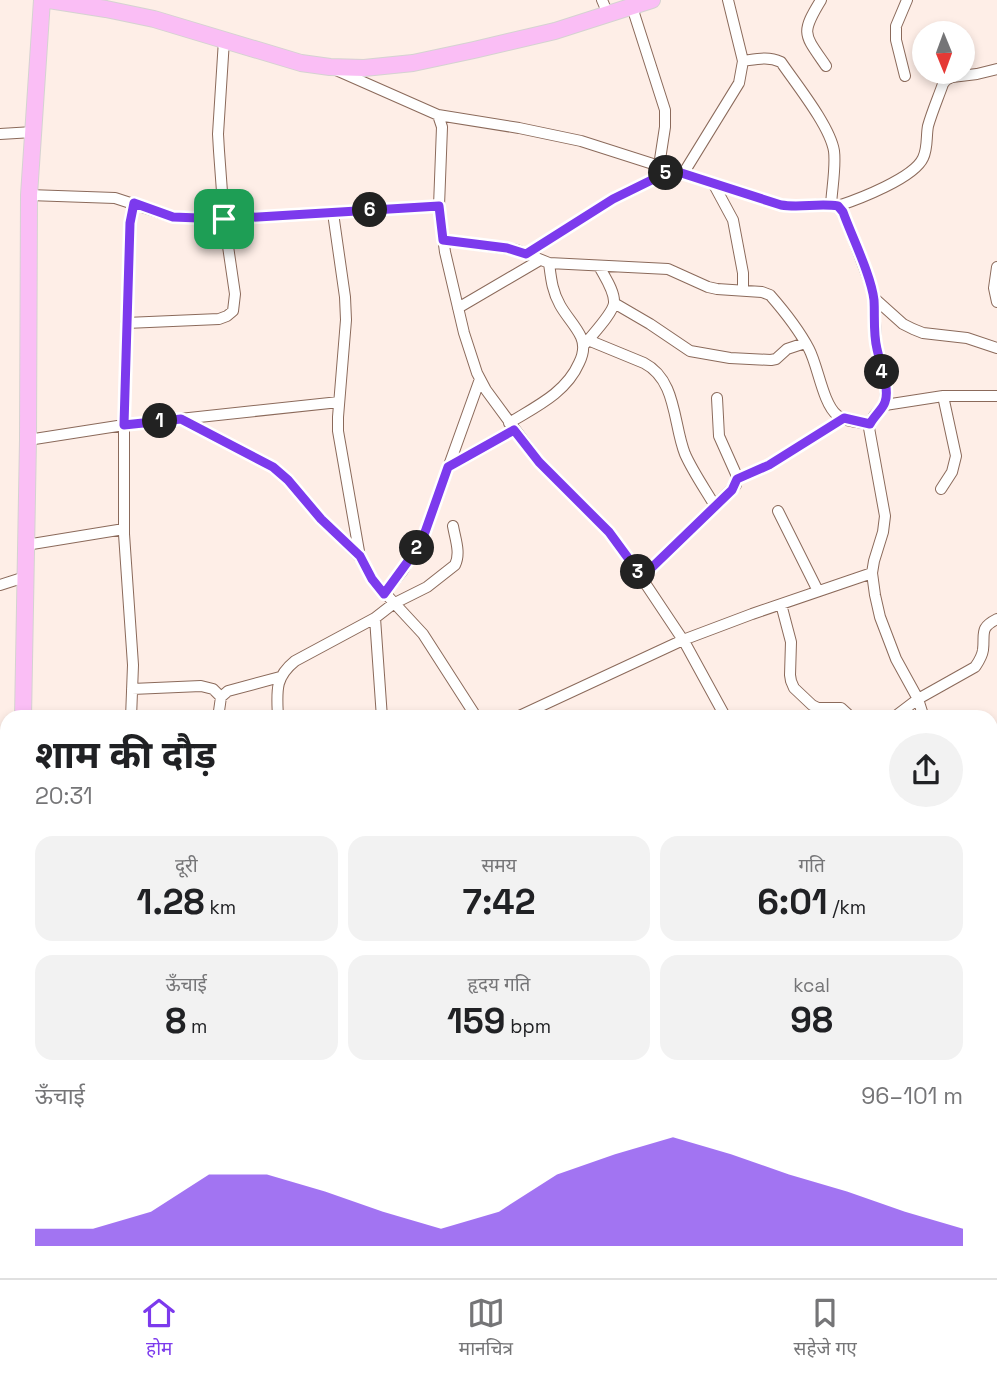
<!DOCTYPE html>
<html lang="hi">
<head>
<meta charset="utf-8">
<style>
	body { margin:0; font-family:"Space Grotesk","Noto Sans Devanagari",sans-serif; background:#f2f2f2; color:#202124; height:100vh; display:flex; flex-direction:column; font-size:26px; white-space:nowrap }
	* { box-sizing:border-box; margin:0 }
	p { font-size:23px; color:#757577 }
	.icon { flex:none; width:38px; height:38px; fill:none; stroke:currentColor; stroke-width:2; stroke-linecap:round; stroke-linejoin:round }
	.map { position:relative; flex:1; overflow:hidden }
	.side { position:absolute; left:0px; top:710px; width:998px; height:569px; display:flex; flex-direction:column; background:#fff; border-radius:21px 21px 0 0; box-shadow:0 4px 10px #0003 }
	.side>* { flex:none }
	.needle { width:46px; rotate:179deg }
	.controls { position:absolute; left:912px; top:21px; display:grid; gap:14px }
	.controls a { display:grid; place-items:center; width:63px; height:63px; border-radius:50%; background:#fff; box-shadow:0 4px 10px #0003; font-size:35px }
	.pin { position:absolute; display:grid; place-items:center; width:60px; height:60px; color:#fff; margin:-30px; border-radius:14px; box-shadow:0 4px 10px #0006 }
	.km { position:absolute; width:35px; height:35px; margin:-18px; border-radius:50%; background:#222; color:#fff; font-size:19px; line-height:35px; text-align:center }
	.round { display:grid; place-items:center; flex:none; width:74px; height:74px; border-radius:37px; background:#f2f2f2 }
	.overview { display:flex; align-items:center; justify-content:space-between; height:119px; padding:0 35px }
	h1 { font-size:38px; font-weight:700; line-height:52px }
	.stats { display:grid; grid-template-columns:repeat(3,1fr); gap:10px; height:119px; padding:7px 35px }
	.stats div { display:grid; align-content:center; border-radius:18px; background:#f2f2f2; text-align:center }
	.stats b { font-size:35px; font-weight:700 }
	.stats small { font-size:19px; font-weight:400 }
	.stats p { font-size:19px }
	.chart { height:196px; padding:14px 35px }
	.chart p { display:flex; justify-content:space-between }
	.chart svg { width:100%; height:126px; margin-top:7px; fill:#7c3aed; opacity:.7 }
	.tab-bar { display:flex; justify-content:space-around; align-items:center; height:98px; border-top:2px solid #e0e0e0; background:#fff; font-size:19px; color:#757577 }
	.tab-bar a { display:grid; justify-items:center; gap:4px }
	.tab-bar .on { color:#7c3aed }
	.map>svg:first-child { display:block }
</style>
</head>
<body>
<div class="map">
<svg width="997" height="1278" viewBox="0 0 997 1278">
	<rect width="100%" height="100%" fill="#feeee7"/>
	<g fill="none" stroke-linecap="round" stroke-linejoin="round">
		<g stroke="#8b6a5b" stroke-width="12">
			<path id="street" d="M 602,0 L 608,14
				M 821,0 C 800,34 804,34 826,66
				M 632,7 L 665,110 L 665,127 L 659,166
				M 743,61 C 757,59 768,56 781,62 C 796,84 830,126 834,151 C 836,167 832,188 831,205
				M 336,70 L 438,115 L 442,127 L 439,206 L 445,252 L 464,333 L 477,373 L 486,390 L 539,462 L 609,532 L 627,556 L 685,643 L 726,718
				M 905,76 L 896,40 L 896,26 L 907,0
				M 438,115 L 519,128 L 581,141 L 781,205 C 800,208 819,202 838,206 L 843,212 L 869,280 L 874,298 L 876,345 L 886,389 L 885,405 L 874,416 L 869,428 L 885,516 L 883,532 L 874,561 L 872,573 L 875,595 L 880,617 L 896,659 L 918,699 L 924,718
				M 0,134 L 33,132
				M 683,174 L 739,83 L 743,61 L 728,0
				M 713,183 L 733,220 L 743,273 L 743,291
				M 29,195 L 115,198 L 173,217 L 224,219 L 439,206
				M 838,206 C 859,199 914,178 923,158 C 928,148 926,136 928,126 C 932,112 938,98 943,84 L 946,80 L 952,77 L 977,74 L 997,69
				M 333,213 L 345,297 L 346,320 L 338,417 L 338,431 L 360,557 L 372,579 L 423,634 L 477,718
				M 443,240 L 517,250 L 549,263 L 668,269 L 708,287 L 717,289 L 762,292 L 770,295 C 784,311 799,330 809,349 C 818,366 823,404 837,415 C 845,422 860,422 870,424
				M 526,254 L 613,199 L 672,170
				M 997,267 L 994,288 L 997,302
				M 874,298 L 903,324 L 913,329 L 923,333 L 967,338 L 997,348
				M 614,303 L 650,324 L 690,351 L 730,358 L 771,360 L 776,359 L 787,349 L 805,343
				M 458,308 L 540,260
				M 126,323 L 219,319 L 227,316 L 233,311 L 235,294 L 224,219 L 219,151 L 218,134 L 224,40
				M 588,340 L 644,363 C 677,380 673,424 685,454 C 693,472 705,489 715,506
				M 585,344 C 592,335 613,313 614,303 C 615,291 604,276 599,266
				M 885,405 L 943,396 L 997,396
				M 181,419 L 273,467 L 288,480 L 321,519 L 360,557
				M 509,423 C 535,407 566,393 579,363 C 583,355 585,346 581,337 C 576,326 566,316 560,305 C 552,291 551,278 549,263
				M 28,440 L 124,425 L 339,402
				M 448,467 L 514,430
				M 737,479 L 769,465 L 844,418
				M 941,489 L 952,472 L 956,456 L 943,396
				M 778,511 L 818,591
				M 26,545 L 124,529
				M 642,577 L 736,485 L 736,474 L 719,436 L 717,398
				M 0,585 L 25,577
				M 384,594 L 403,570 L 424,535 L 480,379
				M 781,604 L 791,642 L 790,675 L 791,681 L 794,688 L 812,705 L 818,708 L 841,708 L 852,718
				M 375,618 L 382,718
				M 132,689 L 201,686 L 213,689 L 221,697
				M 131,718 L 133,665 L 124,534 L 124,425 L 130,223 L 134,203
				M 218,718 L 221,697 L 228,691 L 280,677
				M 278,718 C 277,692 274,678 295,661 L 375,618 L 393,604 L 427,587 L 455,565 C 461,553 455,538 453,526
				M 515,718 L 683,640 L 752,614 L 872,573
				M 893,718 L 918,699 L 975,667 C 979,661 982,657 983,650 C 985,633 979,628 997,619
				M 0,798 L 7,798
				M 990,941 L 997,954
				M 990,1028 L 997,1027
				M 0,1035 L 7,1034
				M 990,1122 L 997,1119
				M 0,1174 L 7,1173
				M 990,1262 L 997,1258
				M 51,1272 L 53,1278
				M 265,1272 L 267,1278
				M 458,1272 L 460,1278
				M 573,1272 L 575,1278
				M 658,1272 L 661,1278
				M 747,1272 L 749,1278
				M 814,1272 L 817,1278
				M 924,1272 L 926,1278
				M 964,1278 L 974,1272"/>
		</g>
		<g stroke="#d5d2d1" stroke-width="18">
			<path id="primary" d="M 49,0 L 106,9 L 154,19 L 301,63 L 330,67 L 364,68 L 413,63 L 474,50 L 555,31 L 652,0
				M 23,718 L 28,440 L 29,195 L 42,0
				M 0,1060 L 7,1054"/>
		</g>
		<use href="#street" stroke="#fff" stroke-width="10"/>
		<use href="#primary" stroke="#fabef5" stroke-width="16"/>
	</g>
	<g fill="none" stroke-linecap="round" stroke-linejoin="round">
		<g stroke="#fff" stroke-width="14">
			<path id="route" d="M 672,170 L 781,205 C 800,208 819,203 838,206 L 843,212 C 852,237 871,275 874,300 C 875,316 873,333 877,349 C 880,363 890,389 885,402 C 883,409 874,416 870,424 L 844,418 L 769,465 L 737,479 L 732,490 L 642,577 L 609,532 L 539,462 L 514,430 L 448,467 L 424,535 L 414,553 L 384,594 L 372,579 L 360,556 L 321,519 L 288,480 L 273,467 L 181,419 L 124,425 L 130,223 L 134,203 L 173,217 L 224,219 L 439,206 L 443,240 L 507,248 L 526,254 L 613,199 Z"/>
		</g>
		<use href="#route" stroke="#7c3aed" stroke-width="9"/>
	</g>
</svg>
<div class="controls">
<a><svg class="needle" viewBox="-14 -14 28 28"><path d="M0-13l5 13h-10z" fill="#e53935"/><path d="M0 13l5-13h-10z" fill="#757577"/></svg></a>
</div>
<div class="pin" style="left:224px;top:219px;background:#1e9e55"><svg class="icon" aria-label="arrive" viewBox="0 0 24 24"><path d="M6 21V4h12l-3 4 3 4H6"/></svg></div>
<b class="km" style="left:160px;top:421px">1</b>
<b class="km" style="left:417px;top:548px">2</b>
<b class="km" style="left:638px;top:572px">3</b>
<b class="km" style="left:882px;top:372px">4</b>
<b class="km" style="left:666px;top:173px">5</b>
<b class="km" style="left:370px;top:210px">6</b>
<section class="side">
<div class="overview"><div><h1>शाम की दौड़</h1><p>20:31</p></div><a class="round"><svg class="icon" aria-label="share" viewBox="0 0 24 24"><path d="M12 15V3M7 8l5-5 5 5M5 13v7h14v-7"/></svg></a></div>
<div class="stats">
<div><p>दूरी</p><b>1.28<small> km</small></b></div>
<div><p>समय</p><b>7:42</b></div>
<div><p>गति</p><b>6:01<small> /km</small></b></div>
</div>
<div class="stats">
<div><p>ऊँचाई</p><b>8<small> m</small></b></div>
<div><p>हृदय गति</p><b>159<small> bpm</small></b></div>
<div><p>kcal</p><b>98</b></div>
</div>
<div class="chart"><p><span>ऊँचाई</span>96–101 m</p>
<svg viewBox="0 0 160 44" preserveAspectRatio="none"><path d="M0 44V38L10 38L20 32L30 19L40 19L50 25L60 32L70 38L80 32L90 19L100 12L110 6L120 12L130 19L140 25L150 32L160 38V44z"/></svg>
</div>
</section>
</div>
<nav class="tab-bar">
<a class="on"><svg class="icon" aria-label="home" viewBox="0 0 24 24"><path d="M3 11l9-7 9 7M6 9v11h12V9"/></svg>होम</a>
<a><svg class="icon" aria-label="map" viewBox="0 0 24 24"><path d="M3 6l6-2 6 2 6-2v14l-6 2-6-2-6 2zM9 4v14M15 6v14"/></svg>मानचित्र</a>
<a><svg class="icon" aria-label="saved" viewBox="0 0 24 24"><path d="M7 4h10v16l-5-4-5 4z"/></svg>सहेजे गए</a>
</nav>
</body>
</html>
